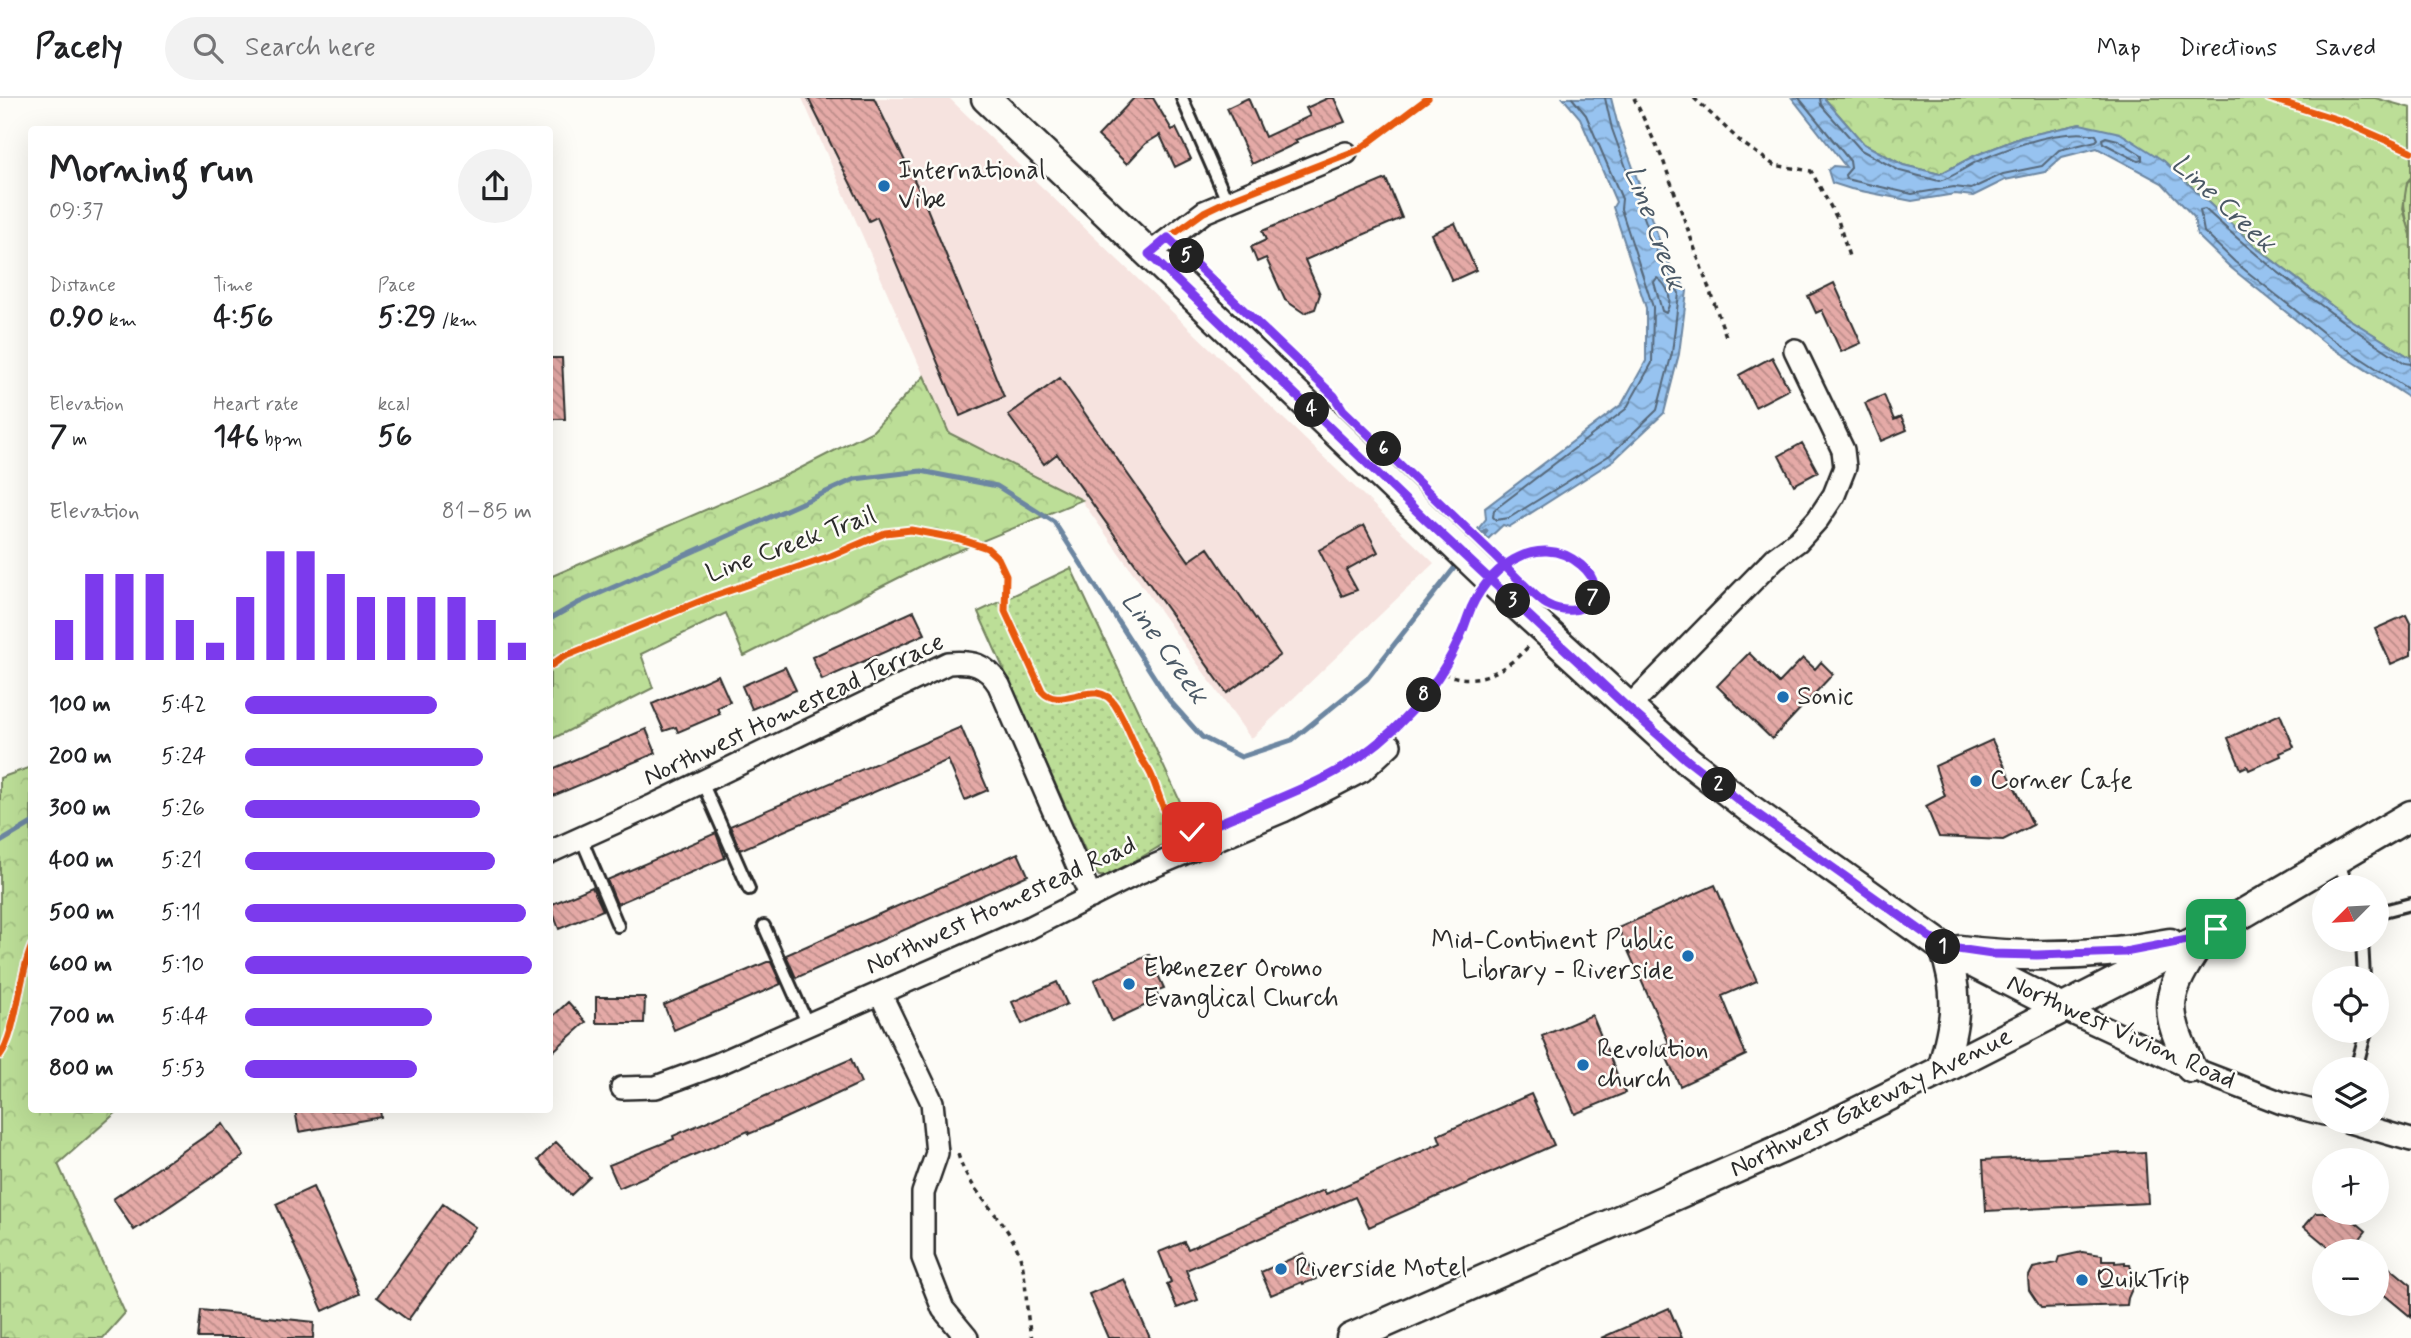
<!DOCTYPE html>
<html lang="en">
<head>
<meta charset="utf-8">
<style>
	body { margin:0; font-family:Mynerve,sans-serif; background:#f2f2f2; color:#202124; height:100vh; display:flex; flex-direction:column; font-size:26px; white-space:nowrap }
	* { box-sizing:border-box; margin:0 }
	p { font-size:23px; color:#757577 }
	.icon { flex:none; width:38px; height:38px; fill:none; stroke:currentColor; stroke-width:2; stroke-linecap:round; stroke-linejoin:round }
	.map { position:relative; flex:1; overflow:hidden }
	.side { position:absolute; left:28px; top:28px; width:525px; height:987px; display:flex; flex-direction:column; background:#fff; border-radius:7px; box-shadow:0 7px 28px #0002 }
	.side>* { flex:none }
	.needle { width:46px; rotate:246deg }
	.tools { position:absolute; left:2312px; top:777px; display:grid; gap:14px }
	.tools a { display:grid; place-items:center; width:77px; height:77px; border-radius:50%; background:#fff; box-shadow:0 7px 28px #0002; font-size:35px }
	.pin { position:absolute; display:grid; place-items:center; width:60px; height:60px; color:#fff; margin:-30px; border-radius:14px; box-shadow:0 4px 10px #0006 }
	.km { position:absolute; width:35px; height:35px; margin:-18px; border-radius:50%; background:#222; color:#fff; font-size:19px; line-height:35px; text-align:center }
	.round { display:grid; place-items:center; flex:none; width:74px; height:74px; border-radius:37px; background:#f2f2f2 }
	.summary { display:flex; align-items:center; justify-content:space-between; height:119px; padding:0 21px }
	h1 { font-size:38px; font-weight:700; line-height:52px }
	.metrics { display:grid; grid-template-columns:repeat(3,1fr); gap:10px; height:119px; padding:7px 21px }
	.metrics div { display:grid; align-content:center }
	.metrics b { font-size:30px; font-weight:700 }
	.metrics small { font-size:19px; font-weight:400 }
	.metrics p { font-size:19px }
	.chart { height:196px; padding:14px 21px }
	.chart p { display:flex; justify-content:space-between }
	.chart svg { width:100%; height:126px; margin-top:7px; stroke:#7c3aed; stroke-width:6 }
	ul { padding:0 21px; list-style:none; font-size:23px }
	li { display:grid; grid-template-columns:112px 84px 1fr; align-items:center; height:52px }
	li i { height:18px; border-radius:9px; background:#7c3aed }
	header { display:flex; align-items:center; gap:42px; box-sizing:border-box; height:98px; padding:0 35px; background:#fff; border-bottom:2px solid #e0e0e0 }
	header strong { font-size:33px }
	nav { display:flex; gap:38px; margin-inline-start:auto; font-size:24px }
	.search { width:490px; height:63px; background:#f2f2f2; display:flex; align-items:center; gap:18px; box-sizing:border-box; padding:0 24px; border-radius:38px; color:#757577; font-size:26px }
	.map>svg:first-child { display:block }
</style>
</head>
<body>
<header>
<strong>Pacely</strong>
<div class="search"><svg class="icon" aria-label="search" viewBox="0 0 24 24"><circle cx="10" cy="10" r="6"/><path d="M15 15l6 6"/></svg>Search here</div>
<nav><a>Map</a><a>Directions</a><a>Saved</a></nav>
</header>
<div class="map">
<svg width="2411" height="1240" viewBox="0 0 2411 1240">
	<defs>
		<pattern id="forest-crowns" width="20" height="18" patternUnits="userSpaceOnUse" patternTransform="scale(1.75)"><rect width="20" height="18" fill="#bcde97"/><path d="M2 6a3 3 0 1 1 6 0M12 15a3 3 0 1 1 6 0" fill="none" stroke="#a2bf82"/></pattern>
		<pattern id="park-dots" width="8" height="8" patternUnits="userSpaceOnUse" patternTransform="scale(1.75)"><rect width="8" height="8" fill="#bcde97"/><path d="M2 2h.1M6 6h.1" fill="none" stroke="#a2bf82" stroke-width="1.8" stroke-linecap="round"/></pattern>
		<pattern id="water-waves" width="16" height="10" patternUnits="userSpaceOnUse" patternTransform="scale(1.75)"><rect width="16" height="10" fill="#97c3f0"/><path d="M0 5q4-4 8 0t8 0" fill="none" stroke="#7b9fc3"/></pattern>
		<pattern id="building-back-hatch" width="6" height="6" patternUnits="userSpaceOnUse" patternTransform="scale(1.75)"><rect width="6" height="6" fill="#e5aaa7"/><path d="M-1 5l2 2M0 0l6 6M5-1l2 2" fill="none" stroke="#ba8b88"/></pattern>
	</defs>
	<rect width="100%" height="100%" fill="#fdfcf7"/>
	<filter id="ink" filterUnits="userSpaceOnUse"><feTurbulence type="fractalNoise" baseFrequency=".0143" numOctaves="2"/><feDisplacementMap in="SourceGraphic" scale="14" xChannelSelector="R" yChannelSelector="G"/><feConvolveMatrix kernelMatrix="1 2 1 2 8 2 1 2 1" color-interpolation-filters="sRGB"/></filter>
	<g filter="url(#ink)">
		<path fill="#f6e3df" d="M 802,0 L 949,0 L 1434,465 L 1251,641 L 1082,403 L 949,335 Z"/>
		<path fill="#bcde97" stroke="#748461" stroke-width="2" d="M 2411,79 L 2411,137 C 2405,118 2399,97 2411,79 Z"/>
		<path fill="url(#forest-crowns)" stroke="#748461" stroke-width="2" d="M 1824,0 L 2375,0 L 2411,10 L 2411,79 L 2407,84 L 2403,111 L 2411,137 L 2411,260 L 2349,221 L 2258,151 L 2164,63 L 2080,26 L 2022,39 L 1974,58 L 1940,76 L 1903,67 L 1864,46 Z
			M 924,278 L 949,335 L 1082,402 L 926,466 L 744,558 L 726,515 L 641,556 L 653,590 L 550,642 L 550,479 L 793,374 L 873,333 Z
			M 31,669 L 32,1012 L 119,1012 L 58,1066 L 125,1215 L 103,1240 L 0,1240 L 0,680 Z"/>
		<path fill="url(#park-dots)" stroke="#748461" stroke-width="2" d="M 1071,470 L 1192,729 L 1110,778 L 1099,778 L 1094,772 L 978,514 Z"/>
		<path fill="url(#water-waves)" stroke="#6c86a1" stroke-width="2" d="M 1563,0 L 1611,0 L 1618,28 L 1666,161 L 1687,193 L 1679,256 L 1664,315 L 1614,362 L 1509,429 L 1503,427 L 1488,441 L 1478,431 L 1486,421 L 1485,410 L 1622,306 L 1646,263 L 1646,210 L 1613,109 L 1616,104 L 1580,20 Z
			M 1792,0 L 1824,0 L 1864,46 L 1903,67 L 1940,76 L 1974,58 L 2022,39 L 2080,26 L 2120,35 L 2164,63 L 2258,151 L 2349,221 L 2411,260 L 2411,301 L 2326,246 L 2230,169 L 2197,137 L 2194,119 L 2162,85 L 2097,50 L 2062,59 L 2045,74 L 2005,82 L 1973,98 L 1955,96 L 1912,103 L 1851,91 L 1832,85 L 1828,72 L 1833,68 L 1846,69 Z"/>
		<g fill="none" stroke-linecap="round" stroke-linejoin="round">
			<path stroke="#56687a" stroke-width="2" d="M 1572,0 L 1586,17 L 1622,101 L 1621,111 L 1653,209 L 1652,265 L 1626,311 L 1494,412 L 1493,419 L 1496,422 L 1509,420 L 1610,357 L 1657,312 L 1672,255 L 1679,195 L 1660,163 L 1612,31 L 1605,0
				M 1799,0 L 1850,63 L 1851,70 L 1845,77 L 1846,81 L 1912,96 L 1954,89 L 1971,91 L 2003,76 L 2042,68 L 2059,52 L 2096,43 L 2098,41 L 2096,37 C 2062,29 2010,49 1978,63 C 1965,69 1953,80 1939,83 L 1900,73 L 1861,52 L 1821,7 L 1820,0
				M 2106,39 L 2118,42 L 2142,57 L 2142,62 L 2138,63 L 2103,45 L 2102,41 Z
				M 1657,180 C 1669,188 1673,202 1666,215 L 1662,213 L 1654,184 Z
				M 2411,266 L 2405,265 C 2333,219 2267,169 2205,111 L 2200,112 L 2204,134 L 2235,164 L 2330,240 L 2411,293"/>
			<path stroke="#6c86a1" stroke-width="5" d="M 1470,451 L 1486,433
				M 550,521 L 578,505 L 855,381 L 921,373 L 997,388 L 1054,424 L 1169,602 L 1202,639 L 1241,659 L 1292,642 L 1367,581 L 1459,464
				M 0,744 L 32,725"/>
		</g>
		<path fill="url(#building-back-hatch)" stroke="#2b2b2b" stroke-width="2" d="M 808,0 L 874,0 L 922,98 L 1004,299 L 960,318 L 877,119 L 869,123 Z
			M 1134,0 L 1153,0 L 1172,32 L 1176,30 L 1191,61 L 1175,69 L 1160,37 L 1145,46 L 1127,66 L 1098,38 Z
			M 1248,0 L 1265,39 L 1310,18 L 1306,10 L 1328,0 L 1334,0 L 1345,24 L 1295,42 L 1297,45 L 1252,66 L 1227,10 Z
			M 1386,81 L 1402,120 L 1305,162 L 1320,196 L 1315,211 L 1304,215 L 1285,202 L 1266,160 L 1257,164 L 1251,149 L 1266,142 L 1262,133 Z
			M 1455,125 L 1476,172 L 1452,183 L 1431,136 Z
			M 1834,185 L 1861,245 L 1841,254 L 1822,212 L 1816,215 L 1808,198 Z
			M 1772,259 L 1789,291 L 1755,309 L 1739,277 Z
			M 550,260 L 562,260 L 565,321 L 550,321 Z
			M 1060,280 L 1189,463 L 1208,450 L 1280,557 L 1227,595 L 1057,356 L 1044,366 L 1008,317 Z
			M 1884,297 L 1894,322 L 1901,319 L 1907,332 L 1881,343 L 1865,305 Z
			M 1802,345 L 1818,374 L 1794,387 L 1779,358 Z
			M 1364,427 L 1378,454 L 1346,472 L 1357,492 L 1342,498 L 1319,452 Z
			M 914,513 L 925,536 L 822,582 L 812,559 Z
			M 2406,517 L 2411,527 L 2411,557 L 2391,566 L 2375,531 Z
			M 1749,555 L 1779,585 L 1803,560 L 1815,571 L 1821,564 L 1833,576 L 1772,641 L 1717,588 Z
			M 785,569 L 796,592 L 752,611 L 742,588 Z
			M 718,577 L 730,604 L 717,610 L 720,616 L 678,634 L 676,629 L 664,633 L 652,606 Z
			M 2280,616 L 2294,649 L 2280,655 L 2281,658 L 2249,672 L 2247,668 L 2241,671 L 2228,640 Z
			M 961,629 L 988,692 L 965,702 L 948,662 L 740,752 L 730,728 Z
			M 646,631 L 656,655 L 553,698 L 550,689 L 550,672 Z
			M 1992,642 L 2033,727 L 2003,742 L 1939,739 L 1926,708 L 1945,698 L 1935,668 Z
			M 716,735 L 725,760 L 617,806 L 607,782 Z
			M 1018,755 L 1028,777 L 796,880 L 786,857 Z
			M 1715,787 L 1757,883 L 1722,898 L 1746,957 L 1680,988 L 1661,948 L 1669,945 L 1618,830 Z
			M 592,789 L 603,812 L 559,831 L 550,807 Z
			M 1149,857 L 1164,890 L 1156,893 L 1159,901 L 1112,923 L 1094,882 Z
			M 767,864 L 771,864 L 781,886 L 674,932 L 664,907 Z
			M 1057,884 L 1067,906 L 1022,926 L 1012,904 Z
			M 596,899 L 645,899 L 644,925 L 596,925 Z
			M 568,904 L 586,924 L 550,956 L 550,921 Z
			M 1592,917 L 1625,995 L 1575,1016 L 1542,938 Z
			M 851,961 L 861,985 L 770,1027 L 749,1036 L 748,1033 L 619,1090 L 609,1067 L 674,1041 L 673,1038 Z
			M 1531,996 L 1554,1047 L 1369,1129 L 1355,1099 L 1186,1172 L 1198,1202 L 1177,1210 L 1167,1186 L 1171,1184 L 1159,1154 L 1184,1144 L 1188,1151 L 1324,1092 L 1326,1096 L 1441,1045 L 1438,1037 Z
			M 295,1012 L 380,1012 L 381,1019 L 299,1034 Z
			M 223,1026 L 244,1058 L 134,1132 L 113,1101 Z
			M 556,1044 L 590,1079 L 571,1097 L 538,1062 Z
			M 2145,1054 L 2148,1105 L 1986,1113 L 1983,1062 Z
			M 313,1089 L 360,1196 L 323,1213 L 276,1106 Z
			M 443,1106 L 475,1129 L 408,1222 L 377,1199 Z
			M 2316,1115 L 2345,1115 L 2366,1133 L 2358,1143 L 2371,1153 L 2333,1153 L 2304,1129 Z
			M 2082,1154 L 2102,1157 L 2102,1163 L 2115,1163 L 2115,1165 L 2125,1164 L 2125,1167 L 2130,1167 L 2135,1184 L 2128,1200 L 2127,1207 L 2041,1210 L 2029,1192 L 2028,1180 L 2033,1170 L 2057,1165 L 2059,1159 Z
			M 1304,1155 L 1316,1181 L 1303,1186 L 1302,1184 L 1271,1197 L 1261,1174 Z
			M 2376,1158 L 2411,1187 L 2411,1219 L 2376,1190 Z
			M 1124,1181 L 1150,1240 L 1108,1240 L 1089,1196 Z
			M 1669,1210 L 1682,1240 L 1601,1240 Z
			M 201,1212 L 314,1224 L 313,1240 L 198,1240 Z"/>
		<g fill="none" stroke-linecap="round" stroke-linejoin="round">
			<g stroke="#2b2b2b" stroke-width="16">
				<path id="service" d="M 1182,0 L 1227,103
					M 702,684 L 749,791
					M 581,740 L 618,828
					M 2338,762 L 2348,789
					M 2376,815 L 2411,806
					M 764,828 L 808,927
					M 2362,842 L 2364,880
					M 2356,971 L 2366,933"/>
			</g>
			<g stroke="#2b2b2b" stroke-width="26">
				<path id="minor" d="M 1149,156 L 1204,114 L 1346,55
					M 1628,610 L 1775,460 L 1798,443 L 1818,421 L 1834,397 L 1845,369 L 1843,352 L 1795,252
					M 550,754 L 654,707 L 948,565 C 972,563 986,566 999,587 L 1091,799
					M 880,895 L 932,1004 L 937,1055 L 923,1095 L 923,1160 L 943,1211 L 967,1240
					M 2061,910 L 2191,970 L 2282,1005 L 2324,1016
					M 622,990 L 656,989 L 718,966 L 1031,829 L 1140,774 L 1283,713 L 1331,689 L 1362,673 L 1390,647
					M 2349,1024 L 2411,1042"/>
			</g>
			<g stroke="#2b2b2b" stroke-width="33">
				<path id="secondary" d="M 986,0 L 1515,505 L 1687,662 L 1750,711 L 1944,850 L 2061,910
					M 1960,852 C 2029,861 2101,858 2170,845
					M 2191,970 C 2162,907 2164,899 2202,841
					M 1942,972 C 1955,924 1961,899 1944,850
					M 1351,1240 L 1792,1046 L 1942,972 L 2203,839 L 2411,717"/>
			</g>
			<path stroke="#2b2b2b" stroke-width="3.5" stroke-dasharray="5 5" stroke-linecap="butt" d="M 1634,0 L 1663,62 L 1727,241
				M 1694,0 L 1741,44 L 1774,67 L 1811,73 L 1838,122 L 1850,162
				M 1443,575 C 1478,590 1506,572 1529,548
				M 958,1056 C 968,1092 1000,1115 1016,1148 C 1030,1178 1023,1210 1032,1240"/>
			<use href="#service" stroke="#fdfcf7" stroke-width="10"/>
			<use href="#minor" stroke="#fdfcf7" stroke-width="21"/>
			<use href="#secondary" stroke="#fdfcf7" stroke-width="28"/>
			<g stroke="#fdfcf7" stroke-width="11">
				<path id="cycleway" d="M 2269,0 L 2342,23 L 2411,53
					M 550,568 L 563,559 L 711,499 L 831,458 L 885,435 L 911,432 L 960,441 L 987,450 L 998,460 L 1006,477 L 1005,513 L 1042,593 C 1060,615 1096,577 1115,607 C 1125,622 1131,640 1139,656 C 1143,664 1149,671 1152,679 C 1159,695 1162,715 1176,727 C 1187,736 1200,732 1212,728 C 1249,712 1288,698 1324,680 C 1389,648 1445,588 1468,518 C 1483,473 1537,429 1581,467 C 1591,476 1598,493 1590,505 C 1581,517 1557,512 1546,506 C 1533,498 1505,467 1492,455 C 1442,407 1392,359 1343,311 L 1334,297 L 1168,140 L 1204,114 L 1227,103 L 1360,51 L 1428,0
					M 0,957 C 16,937 19,876 32,848"/>
			</g>
			<use href="#cycleway" stroke="#e8590c" stroke-width="7"/>
		</g>
	</g>
	<g fill="none" stroke-linecap="round" stroke-linejoin="round" filter="url(#ink)">
		<g stroke="#fff" stroke-width="14">
			<path id="route" d="M 1192,734 L 1212,728 C 1249,712 1288,698 1324,680 C 1389,647 1445,588 1468,518 C 1483,473 1537,430 1581,467 C 1613,494 1583,526 1546,506 C 1533,498 1505,467 1492,455 C 1442,407 1392,359 1343,312 L 1334,298 L 1168,140 L 1149,156 L 1424,420 L 1628,610 L 1687,662 L 1750,711 L 1944,849 L 1992,856 L 2037,857 L 2125,854 L 2203,839 L 2216,831"/>
		</g>
		<use href="#route" stroke="#7c3aed" stroke-width="9"/>
	</g>
	<g fill="#1f6fb2" stroke="#fdfcf7" stroke-width="2.5">
		<circle cx="884" cy="88" r="7"/>
		<circle cx="1783" cy="599" r="7"/>
		<circle cx="1976" cy="683" r="7"/>
		<circle cx="1688" cy="858" r="7"/>
		<circle cx="1129" cy="886" r="7"/>
		<circle cx="1583" cy="967" r="7"/>
		<circle cx="1281" cy="1171" r="7"/>
		<circle cx="2082" cy="1182" r="7"/>
	</g>
	<g text-anchor="middle" dominant-baseline="central" stroke-width="5" stroke-linejoin="round" paint-order="stroke">
		<g font-size="26" fill="#2b2b2b" stroke="#fdfcf7" text-anchor="start">
			<text x="898" y="73">International<tspan x="898" dy="30">Vibe</tspan></text>
			<text x="1797" y="599">Sonic</text>
			<text x="1990" y="683">Corner Cafe</text>
			<text x="1674" y="843" text-anchor="end">Mid-Continent Public<tspan x="1674" dy="30">Library - Riverside</tspan></text>
			<text x="1143" y="871">Ebenezer Oromo<tspan x="1143" dy="30">Evanglical Church</tspan></text>
			<text x="1597" y="952">Revolution<tspan x="1597" dy="30">church</tspan></text>
			<text x="1295" y="1171">Riverside Motel</text>
			<text x="2096" y="1182">QuikTrip</text>
		</g>
		<g font-size="26" fill="#2b2b2b" stroke="#fdfcf7">
			<text transform="translate(791 447) rotate(-20)">Line Creek Trail</text>
			<text transform="translate(794 612) rotate(-25)">Northwest Homestead Terrace</text>
			<text transform="translate(1001 808) rotate(-25)">Northwest Homestead Road</text>
			<text transform="translate(2121 934) rotate(24)">Northwest Vivion Road</text>
			<text transform="translate(1871 1005) rotate(-26)">Northwest Gateway Avenue</text>
		</g>
		<g font-size="28" font-style="italic" fill="#4b5966" stroke="#fdfcf7">
			<text transform="translate(2223 106) rotate(43)">Line Creek</text>
			<text transform="translate(1654 130) rotate(70)">Line Creek</text>
			<text transform="translate(1164 550) rotate(55)">Line Creek</text>
		</g>
	</g>
</svg>
<div class="tools">
<a><svg class="needle" viewBox="-14 -14 28 28"><path d="M0-13l5 13h-10z" fill="#e53935"/><path d="M0 13l5-13h-10z" fill="#757577"/></svg></a>
<a><svg class="icon" aria-label="locate" viewBox="0 0 24 24"><circle cx="12" cy="12" r="6"/><path d="M12 2v4M12 18v4M2 12h4M18 12h4"/></svg></a>
<a><svg class="icon" aria-label="layers" viewBox="0 0 24 24"><path d="M12 4l9 5-9 5-9-5zM3 14l9 5 9-5"/></svg></a>
<a>+</a>
<a>−</a>
</div>
<div class="pin" style="left:2216px;top:831px;background:#1e9e55"><svg class="icon" aria-label="arrive" viewBox="0 0 24 24"><path d="M6 21V4h12l-3 4 3 4H6"/></svg></div>
<div class="pin" style="left:1192px;top:734px;background:#d93025"><svg class="icon" aria-label="check" viewBox="0 0 24 24"><path d="M5 12l5 5 9-10"/></svg></div>
<b class="km" style="left:1943px;top:849px">1</b>
<b class="km" style="left:1719px;top:687px">2</b>
<b class="km" style="left:1513px;top:503px">3</b>
<b class="km" style="left:1312px;top:312px">4</b>
<b class="km" style="left:1187px;top:158px">5</b>
<b class="km" style="left:1384px;top:351px">6</b>
<b class="km" style="left:1593px;top:500px">7</b>
<b class="km" style="left:1424px;top:597px">8</b>
<section class="side">
<div class="summary"><div><h1>Morning run</h1><p>09:37</p></div><a class="round"><svg class="icon" aria-label="share" viewBox="0 0 24 24"><path d="M12 15V3M7 8l5-5 5 5M5 13v7h14v-7"/></svg></a></div>
<div class="metrics">
<div><p>Distance</p><b>0.90<small> km</small></b></div>
<div><p>Time</p><b>4:56</b></div>
<div><p>Pace</p><b>5:29<small> /km</small></b></div>
</div>
<div class="metrics">
<div><p>Elevation</p><b>7<small> m</small></b></div>
<div><p>Heart rate</p><b>146<small> bpm</small></b></div>
<div><p>kcal</p><b>56</b></div>
</div>
<div class="chart"><p><span>Elevation</span>81–85 m</p>
<svg viewBox="0 0 160 44" preserveAspectRatio="none"><path d="M5 44V30M15 44V14M25 44V14M35 44V14M45 44V30M55 44V38M65 44V22M75 44V6M85 44V6M95 44V14M105 44V22M115 44V22M125 44V22M135 44V22M145 44V30M155 44V38"/></svg>
</div>
<ul>
<li><b>100 m</b>5:42<i style="width:67%"></i></li>
<li><b>200 m</b>5:24<i style="width:83%"></i></li>
<li><b>300 m</b>5:26<i style="width:82%"></i></li>
<li><b>400 m</b>5:21<i style="width:87%"></i></li>
<li><b>500 m</b>5:11<i style="width:98%"></i></li>
<li><b>600 m</b>5:10<i style="width:100%"></i></li>
<li><b>700 m</b>5:44<i style="width:65%"></i></li>
<li><b>800 m</b>5:53<i style="width:60%"></i></li>
</ul>
</section>
</div>
</body>
</html>
